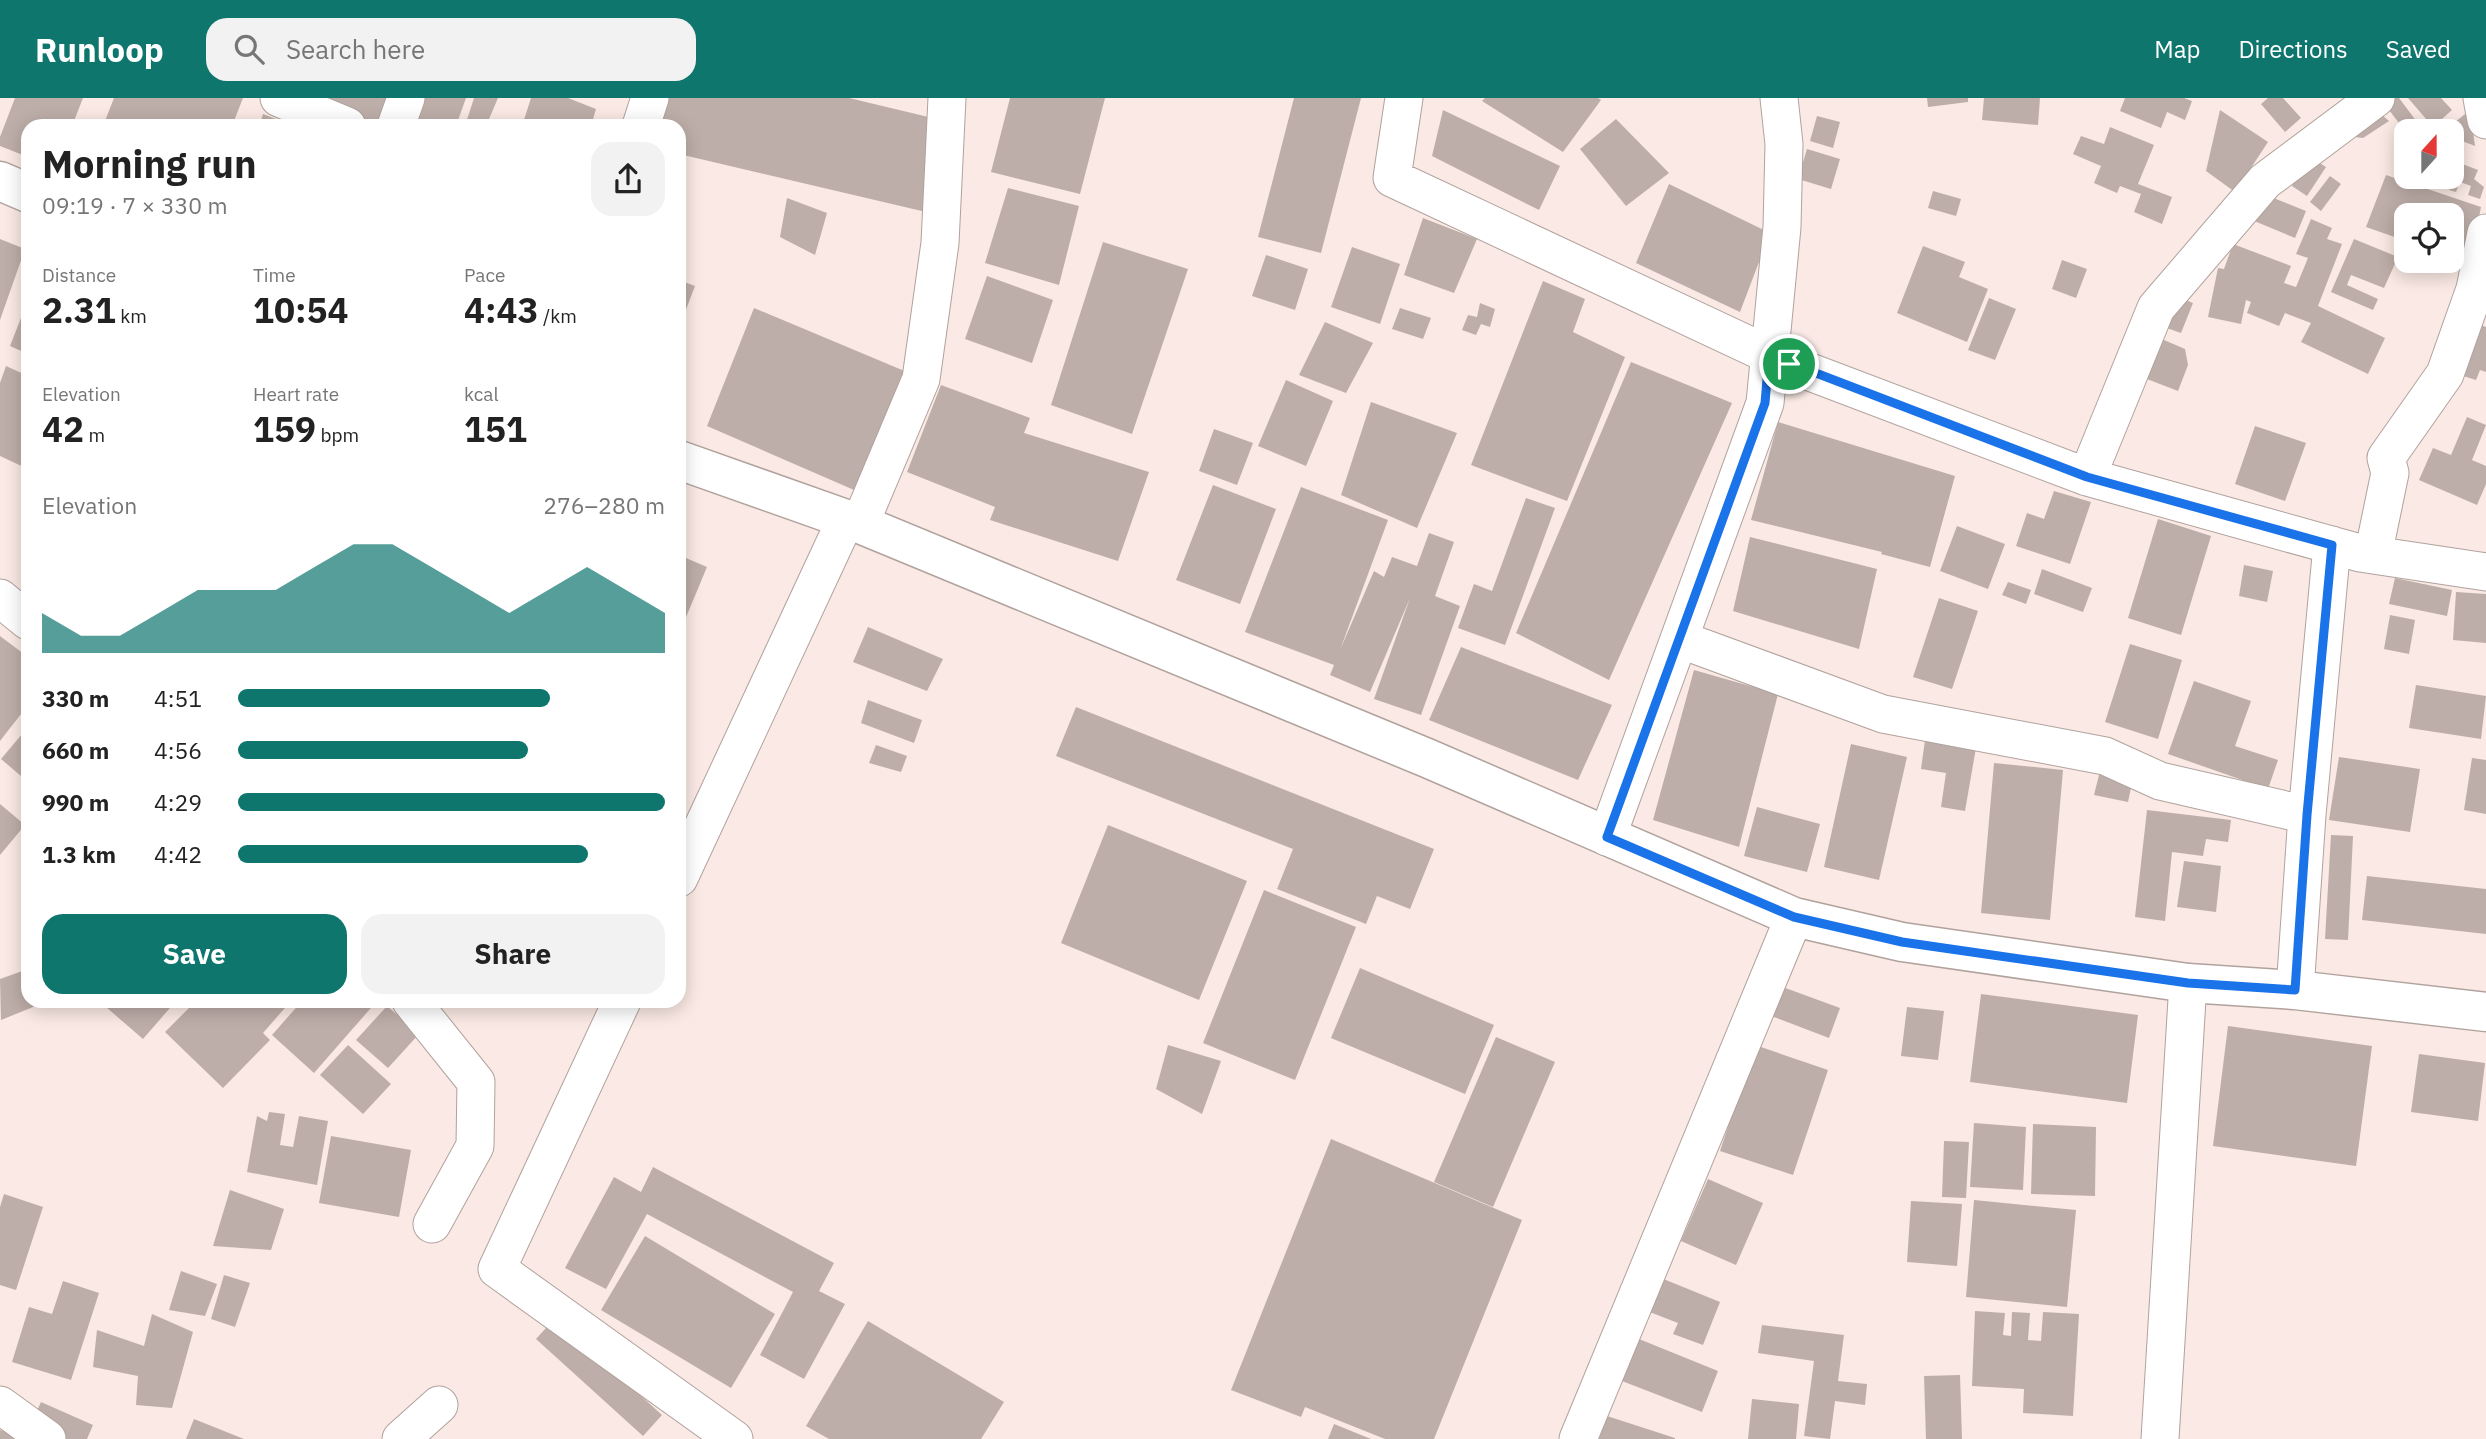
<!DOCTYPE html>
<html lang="en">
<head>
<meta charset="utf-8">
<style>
	body { margin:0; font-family:"IBM Plex Sans",sans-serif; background:#f2f2f2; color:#222; height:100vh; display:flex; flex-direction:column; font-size:26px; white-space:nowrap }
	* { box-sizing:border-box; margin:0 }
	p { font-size:23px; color:#767676 }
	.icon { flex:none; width:38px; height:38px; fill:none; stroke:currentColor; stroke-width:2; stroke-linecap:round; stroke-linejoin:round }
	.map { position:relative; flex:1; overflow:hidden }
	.sheet { position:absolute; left:21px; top:21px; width:665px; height:889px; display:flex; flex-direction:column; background:#fff; border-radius:21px; box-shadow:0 4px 18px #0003 }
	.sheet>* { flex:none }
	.needle { width:46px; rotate:21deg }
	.buttons { position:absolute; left:2394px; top:21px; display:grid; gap:14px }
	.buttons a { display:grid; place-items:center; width:70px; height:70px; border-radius:14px; background:#fff; box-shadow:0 4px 18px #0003; font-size:35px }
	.pin { position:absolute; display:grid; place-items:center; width:60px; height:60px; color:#fff; margin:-30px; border:4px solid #fff; border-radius:50%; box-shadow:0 2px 7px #0007 }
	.round { display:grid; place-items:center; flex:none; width:74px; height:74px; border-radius:21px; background:#f2f2f2 }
	.head { display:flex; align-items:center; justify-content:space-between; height:119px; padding:0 21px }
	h1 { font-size:38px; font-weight:700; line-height:52px }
	.figures { display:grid; grid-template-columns:repeat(3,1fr); gap:10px; height:119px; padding:7px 21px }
	.figures div { display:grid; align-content:center }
	.figures b { font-size:35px; font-weight:700 }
	.figures small { font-size:19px; font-weight:400 }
	.figures p { font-size:19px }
	.chart { height:196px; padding:14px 21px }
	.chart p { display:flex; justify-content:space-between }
	.chart svg { width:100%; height:126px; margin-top:7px; fill:#0f766e; opacity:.7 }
	.button { display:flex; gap:14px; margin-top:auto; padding:14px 21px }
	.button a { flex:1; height:80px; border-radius:21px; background:#0f766e; color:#fff; font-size:28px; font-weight:700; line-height:80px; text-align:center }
	.button a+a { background:#f2f2f2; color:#222 }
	ul { padding:0 21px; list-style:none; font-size:23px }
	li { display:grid; grid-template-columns:112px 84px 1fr; align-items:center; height:52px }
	li i { height:18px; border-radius:9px; background:#0f766e }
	header { display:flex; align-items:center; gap:42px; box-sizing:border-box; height:98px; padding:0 35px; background:#0f766e; color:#fff }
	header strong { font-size:33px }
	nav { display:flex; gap:38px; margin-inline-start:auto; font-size:24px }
	.search { width:490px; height:63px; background:#f2f2f2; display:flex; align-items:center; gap:18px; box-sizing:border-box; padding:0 24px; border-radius:21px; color:#767676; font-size:26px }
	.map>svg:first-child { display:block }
</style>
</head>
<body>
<header>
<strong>Runloop</strong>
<div class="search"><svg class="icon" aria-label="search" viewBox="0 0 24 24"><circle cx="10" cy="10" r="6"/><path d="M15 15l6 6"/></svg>Search here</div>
<nav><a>Map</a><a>Directions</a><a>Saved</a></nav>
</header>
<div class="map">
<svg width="2486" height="1341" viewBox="0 0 2486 1341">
	<rect width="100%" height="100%" fill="#fae9e4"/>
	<path fill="#beaea9" d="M 15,0 L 83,0 L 72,28 L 28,28 L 28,59 L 0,48 L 0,39 Z
		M 114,0 L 243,0 L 232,28 L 103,28 Z
		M 303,0 L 397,0 L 387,28 L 377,28 Z
		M 411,0 L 466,0 L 456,28 L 400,28 Z
		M 474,0 L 498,0 L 486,28 L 465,28 Z
		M 531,0 L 568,0 L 596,11 L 591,28 L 522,28 Z
		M 663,0 L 849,0 L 941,22 L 926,114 L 679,56 L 679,28 L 655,28 Z
		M 1010,0 L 1105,0 L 1080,96 L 991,74 Z
		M 1294,0 L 1361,0 L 1321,155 L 1258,139 Z
		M 1485,0 L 1598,0 L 1601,2 L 1563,54 L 1482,3 Z
		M 1927,0 L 1968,0 L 1968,4 L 1928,9 Z
		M 1984,0 L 2040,0 L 2038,27 L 1982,22 Z
		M 2125,0 L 2184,0 L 2192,3 L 2185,22 L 2167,14 L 2161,30 L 2120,13 Z
		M 2268,0 L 2283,0 L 2301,20 L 2285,34 L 2261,6 Z
		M 2388,0 L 2399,0 L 2417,24 L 2405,33 L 2383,4 Z
		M 2408,0 L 2441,0 L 2452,12 L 2433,29 Z
		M 2375,11 L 2389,23 L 2363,40 L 2338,37 Z
		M 1443,12 L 1560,68 L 1539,112 L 1432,58 Z
		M 2220,12 L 2268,44 L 2235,94 L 2206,73 Z
		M 2470,12 L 2475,48 L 2452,39 L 2452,33 L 2444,33 Z
		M 263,16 L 294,28 L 259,28 Z
		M 1817,18 L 1840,24 L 1833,50 L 1810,43 Z
		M 1616,21 L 1669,75 L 1626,108 L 1580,51 Z
		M 2110,29 L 2154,47 L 2138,86 L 2172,99 L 2162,126 L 2134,114 L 2141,96 L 2120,88 L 2117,95 L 2094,85 L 2101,68 L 2073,56 L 2081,38 L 2104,46 Z
		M 1807,51 L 1840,61 L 1831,91 L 1798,81 Z
		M 2310,59 L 2326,69 L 2307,98 L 2292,88 Z
		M 2452,62 L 2478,72 L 2474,81 L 2484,89 L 2480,101 L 2468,97 L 2471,88 L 2460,84 L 2456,94 L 2449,92 L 2454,83 L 2443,79 L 2452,79 Z
		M 2386,77 L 2481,109 L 2470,165 L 2452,159 L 2452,117 L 2406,117 L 2406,143 L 2366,129 Z
		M 2330,78 L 2341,86 L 2321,113 L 2310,104 Z
		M 1669,86 L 1770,135 L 1740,214 L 1636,165 Z
		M 1008,90 L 1079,108 L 1059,187 L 985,165 Z
		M 1933,93 L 1961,101 L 1956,118 L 1928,110 Z
		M 2271,99 L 2306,113 L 2295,140 L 2247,120 Z
		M 787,100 L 827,115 L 815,157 L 780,139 Z
		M 1423,120 L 1477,141 L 1454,195 L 1404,177 Z
		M 2311,121 L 2332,130 L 2327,141 L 2342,146 L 2318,208 L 2385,240 L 2368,276 L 2301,244 L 2311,225 L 2285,215 L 2279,228 L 2247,215 L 2251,204 L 2246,202 L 2241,226 L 2208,219 L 2218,170 L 2224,171 L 2233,146 L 2291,168 L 2284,185 L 2296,189 L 2308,160 L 2296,156 Z
		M 0,141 L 25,151 L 0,222 Z
		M 2354,141 L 2398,159 L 2384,190 L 2351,177 L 2347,187 L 2378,201 L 2373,212 L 2331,194 Z
		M 1103,144 L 1188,171 L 1132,336 L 1051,307 Z
		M 1923,148 L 1965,164 L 1959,179 L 1988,191 L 1967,244 L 1897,215 Z
		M 1352,149 L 1400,166 L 1380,226 L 1331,209 Z
		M 1266,157 L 1308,171 L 1295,212 L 1252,198 Z
		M 2062,162 L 2087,171 L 2076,200 L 2052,191 Z
		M 987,178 L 1053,202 L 1032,265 L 965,241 Z
		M 679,182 L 695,188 L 679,230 Z
		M 1543,183 L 1585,201 L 1573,234 L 1625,259 L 1567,403 L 1471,367 Z
		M 2173,197 L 2193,205 L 2181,235 L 2161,228 Z
		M 1989,200 L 2016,211 L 1995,262 L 1968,252 Z
		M 28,202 L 28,256 L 10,248 Z
		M 1480,205 L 1495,211 L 1490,229 L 1481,226 L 1476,237 L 1462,232 L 1468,217 L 1477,219 Z
		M 754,210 L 914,277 L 861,395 L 707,328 Z
		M 1400,210 L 1431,220 L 1423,241 L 1392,231 Z
		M 1325,224 L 1373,245 L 1346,295 L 1299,277 Z
		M 2476,225 L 2486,229 L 2486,274 L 2480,272 L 2476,282 L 2457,276 Z
		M 2150,236 L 2185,251 L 2188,267 L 2178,293 L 2134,276 Z
		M 1631,264 L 1732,305 L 1609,582 L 1516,535 Z
		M 6,268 L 28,278 L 28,371 L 0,358 L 0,285 Z
		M 1286,282 L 1333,303 L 1306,368 L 1258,348 Z
		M 941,287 L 1030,320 L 1024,335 L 1149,374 L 1118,463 L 990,422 L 995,409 L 907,374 Z
		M 1371,304 L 1457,335 L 1417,430 L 1341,397 Z
		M 2467,319 L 2486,327 L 2472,362 L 2486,368 L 2486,386 L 2477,407 L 2419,382 L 2433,350 L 2451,357 Z
		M 1778,324 L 1955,378 L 1930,469 L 1881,456 L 1882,454 L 1751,422 Z
		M 2255,328 L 2306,345 L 2285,403 L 2235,386 Z
		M 1214,331 L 1253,345 L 1237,387 L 1199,373 Z
		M 1213,387 L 1276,411 L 1240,506 L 1176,482 Z
		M 1301,389 L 1388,422 L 1340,552 L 1374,473 L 1384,479 L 1392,459 L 1417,468 L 1429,435 L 1454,444 L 1435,498 L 1460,508 L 1421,617 L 1374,601 L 1410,500 L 1370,594 L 1330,577 L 1334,567 L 1245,534 Z
		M 2054,393 L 2091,404 L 2070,466 L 2016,448 L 2027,415 L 2044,421 Z
		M 1526,400 L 1555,410 L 1505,547 L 1458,530 L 1474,486 L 1492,493 Z
		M 2158,421 L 2211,438 L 2181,537 L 2128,520 Z
		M 1957,428 L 2005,446 L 1988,491 L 1940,473 Z
		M 1750,439 L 1877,471 L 1859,551 L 1733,513 Z
		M 679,457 L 707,469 L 679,536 Z
		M 2244,467 L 2273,473 L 2267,504 L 2239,498 Z
		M 2042,471 L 2092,490 L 2083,514 L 2034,496 Z
		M 2395,480 L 2452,492 L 2447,518 L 2389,506 Z
		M 2008,484 L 2031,492 L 2026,506 L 2002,497 Z
		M 2456,494 L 2486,496 L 2486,545 L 2453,542 Z
		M 1939,500 L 1978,513 L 1952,591 L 1913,579 Z
		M 2390,517 L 2415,522 L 2409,556 L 2384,551 Z
		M 868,529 L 943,561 L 927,593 L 853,564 Z
		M 0,538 L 28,559 L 28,607 L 0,643 Z
		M 2130,546 L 2182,562 L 2158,641 L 2105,624 Z
		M 1461,549 L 1612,607 L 1578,682 L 1429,622 Z
		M 1694,572 L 1778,596 L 1739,749 L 1653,722 Z
		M 2194,583 L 2251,603 L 2235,648 L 2278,662 L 2268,691 L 2168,656 Z
		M 2416,587 L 2486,598 L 2481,641 L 2409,630 Z
		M 868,602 L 922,622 L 914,645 L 861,625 Z
		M 1076,609 L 1434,751 L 1410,811 L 1377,798 L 1366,826 L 1277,791 L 1293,751 L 1056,658 Z
		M 28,629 L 28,684 L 1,661 Z
		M 1926,635 L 1977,644 L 1965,713 L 1941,709 L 1946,675 L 1921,671 Z
		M 1851,646 L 1907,659 L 1879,782 L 1824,769 Z
		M 876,647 L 907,658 L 901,674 L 869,665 Z
		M 2339,659 L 2420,671 L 2410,734 L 2329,722 Z
		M 2472,660 L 2486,662 L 2486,716 L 2464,712 Z
		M 1994,665 L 2063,672 L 2050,822 L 1981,815 Z
		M 2100,673 L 2133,680 L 2128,704 L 2094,697 Z
		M 0,706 L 25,727 L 0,757 Z
		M 1757,709 L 1820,726 L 1807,774 L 1744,758 Z
		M 2147,712 L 2231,722 L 2228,744 L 2206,741 L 2203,758 L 2172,754 L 2165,823 L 2135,819 Z
		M 1108,727 L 1247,783 L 1199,902 L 1061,845 Z
		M 2331,737 L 2353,738 L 2348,842 L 2325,841 Z
		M 2184,763 L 2221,768 L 2216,814 L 2177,809 Z
		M 2367,778 L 2486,791 L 2486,836 L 2362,822 Z
		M 1264,792 L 1356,829 L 1295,982 L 1203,945 Z
		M 1360,870 L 1494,927 L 1465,996 L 1331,940 Z
		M 28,871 L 28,903 L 48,903 L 1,922 L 0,881 Z
		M 1780,888 L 1840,910 L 1829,940 L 1769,917 Z
		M 1981,896 L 2138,917 L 2127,1005 L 1970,984 Z
		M 99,903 L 176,903 L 143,941 Z
		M 196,903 L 230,903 L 235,908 L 239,903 L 291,903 L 263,935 L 270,942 L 223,990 L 165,934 Z
		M 302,903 L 377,903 L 314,975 L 272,937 Z
		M 387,908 L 419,936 L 388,970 L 356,942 Z
		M 1907,909 L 1944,913 L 1938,962 L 1901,958 Z
		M 2228,928 L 2372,948 L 2356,1068 L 2213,1048 Z
		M 1496,939 L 1555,964 L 1493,1109 L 1434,1084 Z
		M 348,947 L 391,986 L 363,1016 L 320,977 Z
		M 1168,947 L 1221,963 L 1202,1016 L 1156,991 Z
		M 1755,947 L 1828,972 L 1793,1077 L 1720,1053 Z
		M 2419,956 L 2485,965 L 2478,1023 L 2411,1014 Z
		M 269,1014 L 285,1016 L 280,1047 L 293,1049 L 299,1018 L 328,1023 L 317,1087 L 247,1074 L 257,1018 L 267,1023 Z
		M 1974,1025 L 2026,1029 L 2023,1092 L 1970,1089 Z
		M 2033,1026 L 2096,1029 L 2095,1098 L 2031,1096 Z
		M 331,1038 L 411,1052 L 399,1119 L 319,1105 Z
		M 1331,1041 L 1522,1122 L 1434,1341 L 1385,1341 L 1305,1309 L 1301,1319 L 1231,1292 Z
		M 1944,1043 L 1969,1044 L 1966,1100 L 1942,1099 Z
		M 653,1069 L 834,1165 L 819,1193 L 845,1206 L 804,1281 L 760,1257 L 793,1194 L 647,1116 L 606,1191 L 565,1170 L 614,1079 L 641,1094 Z
		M 1708,1081 L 1763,1105 L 1736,1167 L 1681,1143 Z
		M 230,1092 L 284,1111 L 271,1152 L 213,1148 Z
		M 4,1096 L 43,1109 L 16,1192 L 0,1187 L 0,1109 Z
		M 1974,1102 L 2076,1112 L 2067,1209 L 1966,1199 Z
		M 1911,1103 L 1962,1106 L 1957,1168 L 1907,1164 Z
		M 645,1138 L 775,1216 L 731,1290 L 601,1212 Z
		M 181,1173 L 217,1186 L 205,1218 L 169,1212 Z
		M 224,1177 L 250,1185 L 235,1229 L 211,1221 Z
		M 1661,1180 L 1720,1204 L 1703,1247 L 1673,1236 L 1678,1225 L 1647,1213 Z
		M 63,1183 L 99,1195 L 71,1282 L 12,1264 L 29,1209 L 52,1216 Z
		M 1975,1213 L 2005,1215 L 2003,1237 L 2011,1238 L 2012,1214 L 2030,1215 L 2028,1242 L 2041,1243 L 2043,1214 L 2079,1216 L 2073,1318 L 2023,1315 L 2024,1291 L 1972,1288 Z
		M 152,1216 L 193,1234 L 172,1310 L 136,1307 L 138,1278 L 93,1269 L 97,1232 L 144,1248 Z
		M 555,1220 L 662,1317 L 643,1338 L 536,1241 Z
		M 868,1223 L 1004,1304 L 981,1341 L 829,1341 L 806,1328 Z
		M 1762,1227 L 1844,1237 L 1838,1283 L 1867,1286 L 1865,1307 L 1835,1303 L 1830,1341 L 1804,1338 L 1814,1263 L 1758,1255 Z
		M 1639,1241 L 1718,1273 L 1702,1314 L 1622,1283 Z
		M 1960,1277 L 1962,1341 L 1926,1341 L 1924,1278 Z
		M 1752,1301 L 1799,1306 L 1796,1341 L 1748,1341 Z
		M 41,1304 L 93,1327 L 87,1341 L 60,1341 L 30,1328 Z
		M 1607,1318 L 1675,1340 L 1675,1341 L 1599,1341 Z
		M 194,1321 L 244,1341 L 186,1341 Z
		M 1334,1326 L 1371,1341 L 1328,1341 Z
		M 0,1332 L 25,1341 L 0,1341 Z"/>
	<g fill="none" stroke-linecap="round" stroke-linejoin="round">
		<g stroke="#b1a29d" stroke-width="39">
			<path id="minor" d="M 279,0 L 347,28
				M 1404,0 L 1392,80 L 1789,266 L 2087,379 L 2360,455 L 2486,474
				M 2482,0 L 2486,22
				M 396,28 L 406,0
				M 641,28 L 650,0
				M 2087,379 L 2156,210 L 2265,83 L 2376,0
				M 860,426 L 921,281 L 940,145 L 947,0
				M 2373,457 L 2390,375 L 2386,360 L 2445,276 L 2475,191 L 2486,135
				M 0,500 L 28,523
				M 1679,541 L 1883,616 L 2105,658 L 2160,683 L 2307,717
				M 1607,739 L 1765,305 L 1782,129 L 1784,46 L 1779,0
				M 679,780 L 846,421
				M 2295,892 L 2307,717 L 2332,447
				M 411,903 L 476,984 L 475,1048 L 432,1126
				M 622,903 L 497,1171 L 734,1341
				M 0,1307 L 47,1341
				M 401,1341 L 439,1307
				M 1578,1341 L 1794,819
				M 2160,1341 L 2188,885"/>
		</g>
		<g stroke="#b1a29d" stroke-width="41">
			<path id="tertiary" d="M 0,83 L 28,95
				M 679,362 L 860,426 L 1427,660 L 1794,819 L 1902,844 L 2188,885 L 2295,892 L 2486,914"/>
		</g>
		<use href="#minor" stroke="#fff" stroke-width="37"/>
		<use href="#tertiary" stroke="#fff" stroke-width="38"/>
	</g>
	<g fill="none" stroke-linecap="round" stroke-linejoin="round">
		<g stroke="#fff" stroke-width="14">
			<path id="route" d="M 1769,257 L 2087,379 L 2332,447 L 2307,717 L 2295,892 L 2188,885 L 1902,844 L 1794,819 L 1607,739 L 1765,305 Z"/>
		</g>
		<use href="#route" stroke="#1a73e8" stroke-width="9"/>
	</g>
</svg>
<div class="buttons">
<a><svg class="needle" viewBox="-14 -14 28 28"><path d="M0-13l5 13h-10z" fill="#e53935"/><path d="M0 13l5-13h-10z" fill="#767676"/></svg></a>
<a><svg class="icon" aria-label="locate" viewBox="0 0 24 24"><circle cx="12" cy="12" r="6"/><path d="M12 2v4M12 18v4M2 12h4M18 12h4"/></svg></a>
</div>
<div class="pin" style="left:1789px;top:266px;background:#1e9e55"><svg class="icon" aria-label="arrive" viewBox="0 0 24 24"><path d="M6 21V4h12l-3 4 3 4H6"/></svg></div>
<section class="sheet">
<div class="head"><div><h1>Morning run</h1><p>09:19 · 7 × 330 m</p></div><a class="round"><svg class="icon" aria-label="share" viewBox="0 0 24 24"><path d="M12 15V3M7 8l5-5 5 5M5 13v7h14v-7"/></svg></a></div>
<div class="figures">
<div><p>Distance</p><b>2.31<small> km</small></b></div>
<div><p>Time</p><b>10:54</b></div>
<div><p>Pace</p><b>4:43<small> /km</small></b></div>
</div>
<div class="figures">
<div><p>Elevation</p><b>42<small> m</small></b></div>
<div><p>Heart rate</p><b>159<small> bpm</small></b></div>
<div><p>kcal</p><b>151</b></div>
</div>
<div class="chart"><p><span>Elevation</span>276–280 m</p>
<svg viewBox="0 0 160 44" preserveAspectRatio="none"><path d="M0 44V30L10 38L20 38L30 30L40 22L50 22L60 22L70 14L80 6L90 6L100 14L110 22L120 30L130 22L140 14L150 22L160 30V44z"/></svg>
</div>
<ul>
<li><b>330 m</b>4:51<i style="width:73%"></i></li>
<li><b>660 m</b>4:56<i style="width:68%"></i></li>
<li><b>990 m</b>4:29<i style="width:100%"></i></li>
<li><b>1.3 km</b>4:42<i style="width:82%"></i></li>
</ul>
<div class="button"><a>Save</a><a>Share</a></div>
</section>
</div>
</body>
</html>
